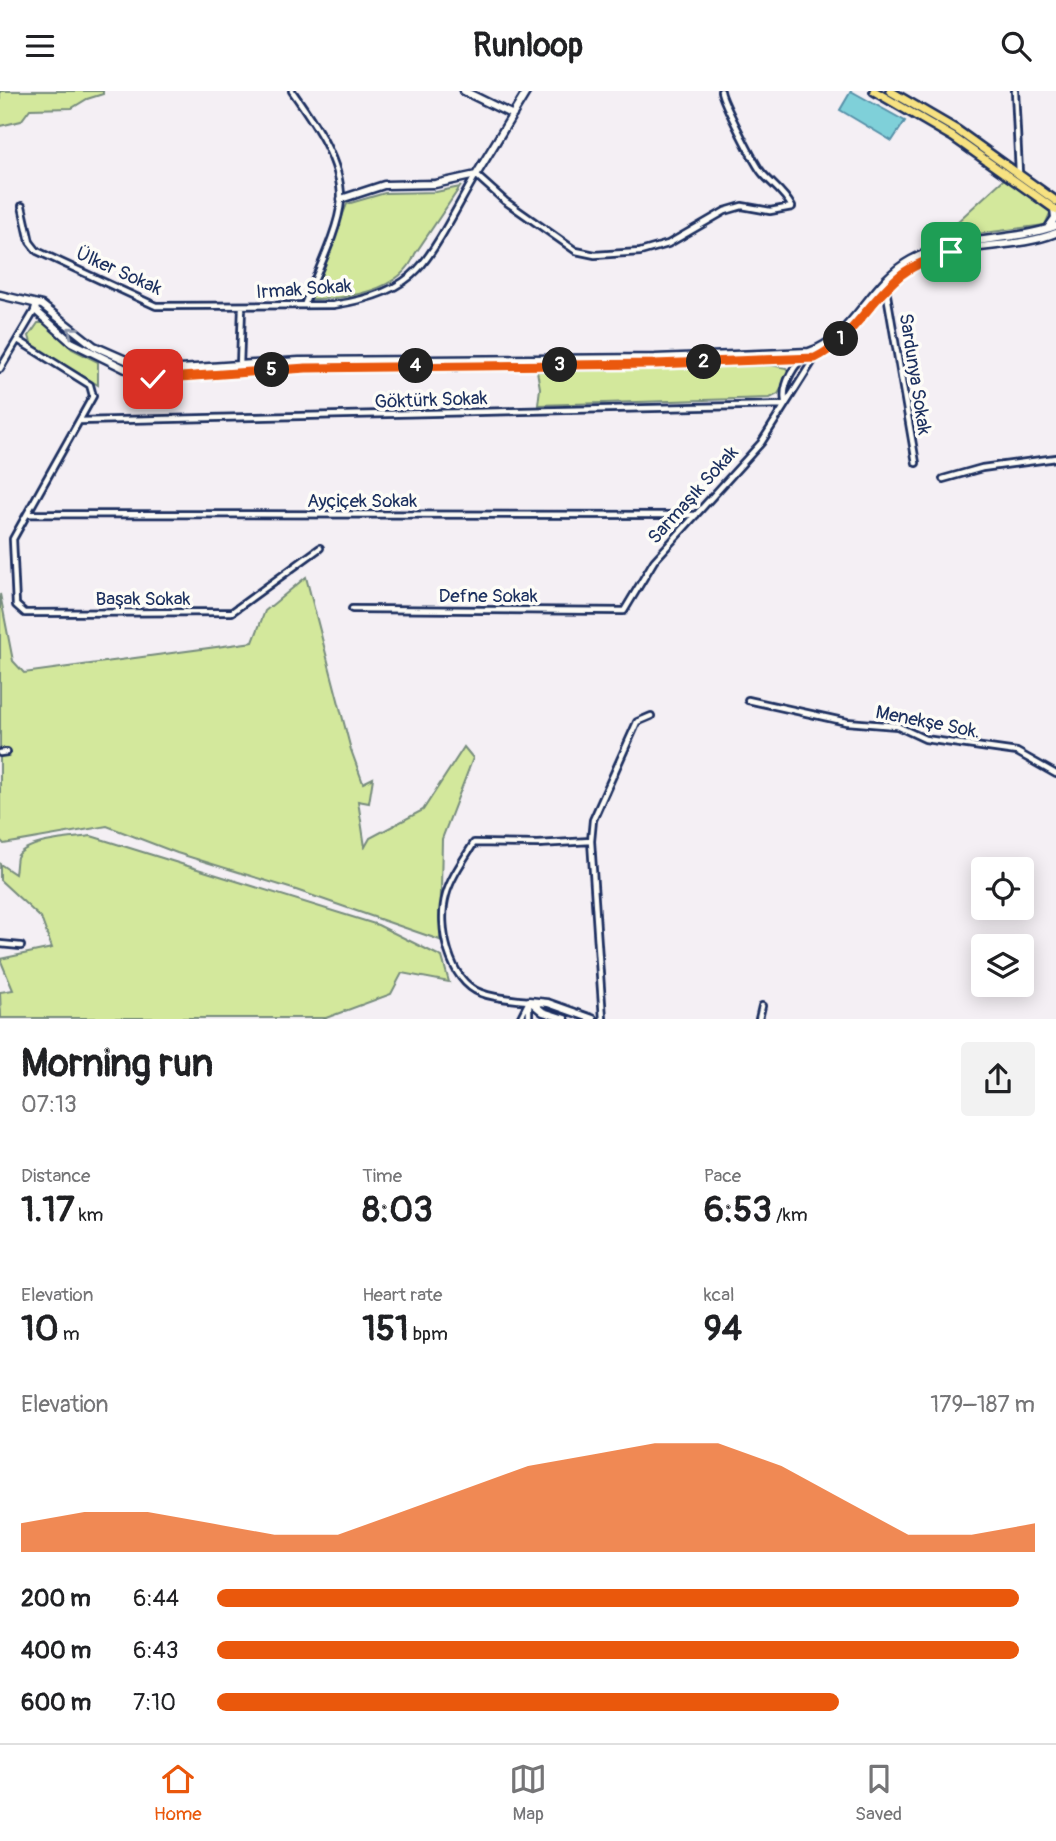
<!DOCTYPE html>
<html lang="en">
<head>
<meta charset="utf-8">
<style>
	body { margin:0; font-family:Pangolin,sans-serif; background:#f2f2f2; color:#202124; height:100vh; display:flex; flex-direction:column; font-size:26px; white-space:nowrap }
	* { box-sizing:border-box; margin:0 }
	p { font-size:23px; color:#757577 }
	.icon { flex:none; width:38px; height:38px; fill:none; stroke:currentColor; stroke-width:2; stroke-linecap:round; stroke-linejoin:round }
	.map { position:relative; height:928px; overflow:hidden }
	.panel { display:flex; flex-direction:column; background:#fff; flex:1 }
	.panel>* { flex:none }
	.tools { position:absolute; left:971px; top:766px; display:grid; gap:14px }
	.tools a { display:grid; place-items:center; width:63px; height:63px; border-radius:7px; background:#fff; box-shadow:0 4px 18px #0003; font-size:35px }
	.pin { position:absolute; display:grid; place-items:center; width:60px; height:60px; color:#fff; margin:-30px; border-radius:14px; box-shadow:0 4px 10px #0006 }
	.km { position:absolute; width:35px; height:35px; margin:-18px; border-radius:50%; background:#222; color:#fff; font-size:19px; line-height:35px; text-align:center }
	.round { display:grid; place-items:center; flex:none; width:74px; height:74px; border-radius:7px; background:#f2f2f2 }
	.head { display:flex; align-items:center; justify-content:space-between; height:119px; padding:0 21px }
	h1 { font-size:38px; font-weight:700; line-height:52px }
	.figures { display:grid; grid-template-columns:repeat(3,1fr); gap:10px; height:119px; padding:7px 21px }
	.figures div { display:grid; align-content:center }
	.figures b { font-size:35px; font-weight:700 }
	.figures small { font-size:19px; font-weight:400 }
	.figures p { font-size:19px }
	.chart { height:196px; padding:14px 21px }
	.chart p { display:flex; justify-content:space-between }
	.chart svg { width:100%; height:126px; margin-top:7px; fill:#ea580c; opacity:.7 }
	ul { padding:0 21px; list-style:none; font-size:23px }
	li { display:grid; grid-template-columns:112px 84px 1fr; align-items:center; height:52px }
	li i { height:18px; border-radius:9px; background:#ea580c }
	header { display:flex; justify-content:space-between; align-items:center; height:91px; padding:0 21px; background:#fff; font-size:32px; font-weight:700 }
	.menu { display:flex; justify-content:space-around; align-items:center; height:98px; border-top:2px solid #e0e0e0; background:#fff; font-size:19px; color:#757577 }
	.menu a { display:grid; justify-items:center; gap:4px }
	.menu .current { color:#ea580c }
	.map>svg:first-child { display:block }
</style>
</head>
<body>
<header><svg class="icon" aria-label="menu" viewBox="0 0 24 24"><path d="M4 6h16M4 12h16M4 18h16"/></svg>Runloop<svg class="icon" aria-label="search" viewBox="0 0 24 24"><circle cx="10" cy="10" r="6"/><path d="M15 15l6 6"/></svg></header>
<div class="map">
<svg width="1056" height="928" viewBox="0 0 1056 928">
	<rect width="100%" height="100%" fill="#f4eff4"/>
	<filter id="ink" filterUnits="userSpaceOnUse"><feTurbulence type="fractalNoise" baseFrequency=".0143" numOctaves="2"/><feDisplacementMap in="SourceGraphic" scale="14" xChannelSelector="R" yChannelSelector="G"/><feConvolveMatrix kernelMatrix="1 2 1 2 8 2 1 2 1" color-interpolation-filters="sRGB"/></filter>
	<g filter="url(#ink)">
		<path fill="#d3e89c" stroke="#778c7d" stroke-width="2" d="M 0,0 L 103,0 L 103,3 L 87,8 L 72,17 L 30,18 L 21,30 L 0,35 Z
			M 1004,88 L 1051,120 L 1045,134 L 969,144 L 957,131 Z
			M 460,96 L 415,163 C 402,200 344,209 310,208 L 347,113 L 385,102 L 436,101 Z
			M 38,232 L 46,232 L 72,258 L 98,271 L 98,294 L 32,255 L 29,245 Z
			M 771,274 L 786,277 L 790,283 L 778,303 L 770,307 L 538,314 L 540,297 L 537,280 Z
			M 306,486 L 351,659 L 363,692 L 373,687 L 369,712 L 358,710 L 365,756 L 370,747 L 423,719 L 464,656 L 473,667 L 442,748 L 440,849 L 296,799 L 177,762 L 107,735 L 4,753 L 0,749 L 0,503 L 13,570 L 24,582 L 253,551 L 265,520 Z
			M 91,745 L 378,834 L 442,866 L 449,891 L 402,882 L 391,903 L 326,927 L 1,927 L 0,901 L 13,899 L 0,868 L 52,857 L 41,827 L 0,789 L 0,773 L 15,783 C 16,778 16,770 17,766 C 25,749 75,747 91,745 Z"/>
		<path fill="#7fd0d9" stroke="#5790a8" stroke-width="2" d="M 851,0 L 905,30 L 892,50 L 840,19 Z"/>
		<g fill="none" stroke-linecap="round" stroke-linejoin="round">
			<g stroke="#1b2f5e" stroke-width="10">
				<path id="street" d="M 292,0 C 313,30 342,70 341,109 C 339,139 316,183 305,212
					M 1015,0 L 1019,82
					M 22,115 L 30,151 L 37,160 L 156,215 L 333,214 C 361,210 397,201 418,178 C 437,158 460,110 476,84 L 505,110 L 576,160 L 595,164 L 640,161 L 668,153 L 725,120 L 742,115 L 770,120 L 792,116 C 785,102 774,95 763,83 C 756,76 722,9 721,0
					M 886,198 L 916,372
					M 18,249 L 90,294 L 93,305 L 13,448 L 16,514 L 25,522 L 232,521 L 320,457
					M 240,275 L 242,216
					M 0,278 L 35,219
					M 785,310 C 782,292 795,272 809,261
					M 79,330 L 783,314
					M 943,388 L 982,377 L 1056,367
					M 27,423 L 696,424
					M 352,518 L 624,520 L 654,470 L 761,352 L 814,268
					M 748,609 L 847,631 L 897,635 L 925,648 L 1017,661 L 1056,683
					M 0,662 L 7,661
					M 0,853 L 21,855
					M 529,910 C 514,908 496,908 481,902 C 449,890 437,835 446,804 C 451,786 464,768 474,752 L 538,753 L 591,750
					M 520,928 L 529,910
					M 529,928 L 529,911
					M 603,928 L 591,750 L 593,729 L 637,631 L 651,625
					M 759,928 L 762,915"/>
			</g>
			<g stroke="#1b2f5e" stroke-width="11">
				<path id="secondary" d="M 464,0 L 513,24
					M 341,108 L 384,94 L 435,93 L 476,84 L 527,0
					M 1048,137 L 1055,127 L 1054,117
					M 0,204 L 42,214 L 94,255 L 151,280 L 299,270 L 655,267 L 809,261 C 854,246 870,191 911,169 C 957,144 1009,152 1056,135
					M 36,215 L 35,219 L 71,251 L 144,287 L 153,288 L 306,277 L 655,273 L 815,267 C 856,247 874,198 913,175 C 957,149 1011,160 1056,142
					M 529,910 L 548,912 L 593,928
					M 531,911 L 543,921 L 565,928"/>
			</g>
			<g stroke="#1b2f5e" stroke-width="12">
				<path id="primary" d="M 874,0 L 953,46 L 1056,119
					M 890,0 L 957,39 L 1056,110"/>
			</g>
			<use href="#street" stroke="#fdfcf7" stroke-width="4.5"/>
			<use href="#secondary" stroke="#fdfcf7" stroke-width="6"/>
			<use href="#primary" stroke="#f7e281" stroke-width="7"/>
		</g>
		<defs><path id="oneway-chevron" d="M-2-3.5L2.5 0L-2 3.5" fill="none" stroke-width="1.6" stroke-linecap="round" stroke-linejoin="round" transform="scale(1.75)"/></defs>
		<use stroke="#8c96aa" href="#oneway-chevron" transform="translate(72 240) rotate(-141)"/>
	</g>
	<g fill="none" stroke-linecap="round" stroke-linejoin="round" filter="url(#ink)">
		<g stroke="#fff" stroke-width="14">
			<path id="route" d="M 153,288 L 306,277 L 655,273 L 815,267 C 852,249 870,208 902,183 C 917,172 933,167 951,161"/>
		</g>
		<use href="#route" stroke="#ea580c" stroke-width="9"/>
	</g>
	<g text-anchor="middle" dominant-baseline="central" stroke-width="7" stroke-linejoin="round" paint-order="stroke">
		<g font-size="19" fill="#1b2f5e" stroke="#fdfcf7">
			<text transform="translate(119 180) rotate(24)">Ülker Sokak</text>
			<text transform="translate(304 198) rotate(-4)">Irmak Sokak</text>
			<text transform="translate(915 283) rotate(81)">Sardunya Sokak</text>
			<text transform="translate(431 309) rotate(-2)">Göktürk Sokak</text>
			<text transform="translate(693 404) rotate(-48)">Sarmaşık Sokak</text>
			<text x="362" y="410">Ayçiçek Sokak</text>
			<text x="488" y="505">Defne Sokak</text>
			<text x="143" y="508">Başak Sokak</text>
			<text transform="translate(928 631) rotate(11)">Menekşe Sok.</text>
		</g>
	</g>
</svg>
<div class="tools">
<a><svg class="icon" aria-label="locate" viewBox="0 0 24 24"><circle cx="12" cy="12" r="6"/><path d="M12 2v4M12 18v4M2 12h4M18 12h4"/></svg></a>
<a><svg class="icon" aria-label="layers" viewBox="0 0 24 24"><path d="M12 4l9 5-9 5-9-5zM3 14l9 5 9-5"/></svg></a>
</div>
<div class="pin" style="left:951px;top:161px;background:#1e9e55"><svg class="icon" aria-label="arrive" viewBox="0 0 24 24"><path d="M6 21V4h12l-3 4 3 4H6"/></svg></div>
<div class="pin" style="left:153px;top:288px;background:#d93025"><svg class="icon" aria-label="check" viewBox="0 0 24 24"><path d="M5 12l5 5 9-10"/></svg></div>
<b class="km" style="left:841px;top:248px">1</b>
<b class="km" style="left:704px;top:271px">2</b>
<b class="km" style="left:560px;top:274px">3</b>
<b class="km" style="left:416px;top:275px">4</b>
<b class="km" style="left:272px;top:279px">5</b>
</div>
<section class="panel">
<div class="head"><div><h1>Morning run</h1><p>07:13</p></div><a class="round"><svg class="icon" aria-label="share" viewBox="0 0 24 24"><path d="M12 15V3M7 8l5-5 5 5M5 13v7h14v-7"/></svg></a></div>
<div class="figures">
<div><p>Distance</p><b>1.17<small> km</small></b></div>
<div><p>Time</p><b>8:03</b></div>
<div><p>Pace</p><b>6:53<small> /km</small></b></div>
</div>
<div class="figures">
<div><p>Elevation</p><b>10<small> m</small></b></div>
<div><p>Heart rate</p><b>151<small> bpm</small></b></div>
<div><p>kcal</p><b>94</b></div>
</div>
<div class="chart"><p><span>Elevation</span>179–187 m</p>
<svg viewBox="0 0 160 44" preserveAspectRatio="none"><path d="M0 44V34L10 30L20 30L30 34L40 38L50 38L60 30L70 22L80 14L90 10L100 6L110 6L120 14L130 26L140 38L150 38L160 34V44z"/></svg>
</div>
<ul>
<li><b>200 m</b>6:44<i style="width:98%"></i></li>
<li><b>400 m</b>6:43<i style="width:98%"></i></li>
<li><b>600 m</b>7:10<i style="width:76%"></i></li>
</ul>
</section>
<nav class="menu">
<a class="current"><svg class="icon" aria-label="home" viewBox="0 0 24 24"><path d="M3 11l9-7 9 7M6 9v11h12V9"/></svg>Home</a>
<a><svg class="icon" aria-label="map" viewBox="0 0 24 24"><path d="M3 6l6-2 6 2 6-2v14l-6 2-6-2-6 2zM9 4v14M15 6v14"/></svg>Map</a>
<a><svg class="icon" aria-label="saved" viewBox="0 0 24 24"><path d="M7 4h10v16l-5-4-5 4z"/></svg>Saved</a>
</nav>
</body>
</html>
